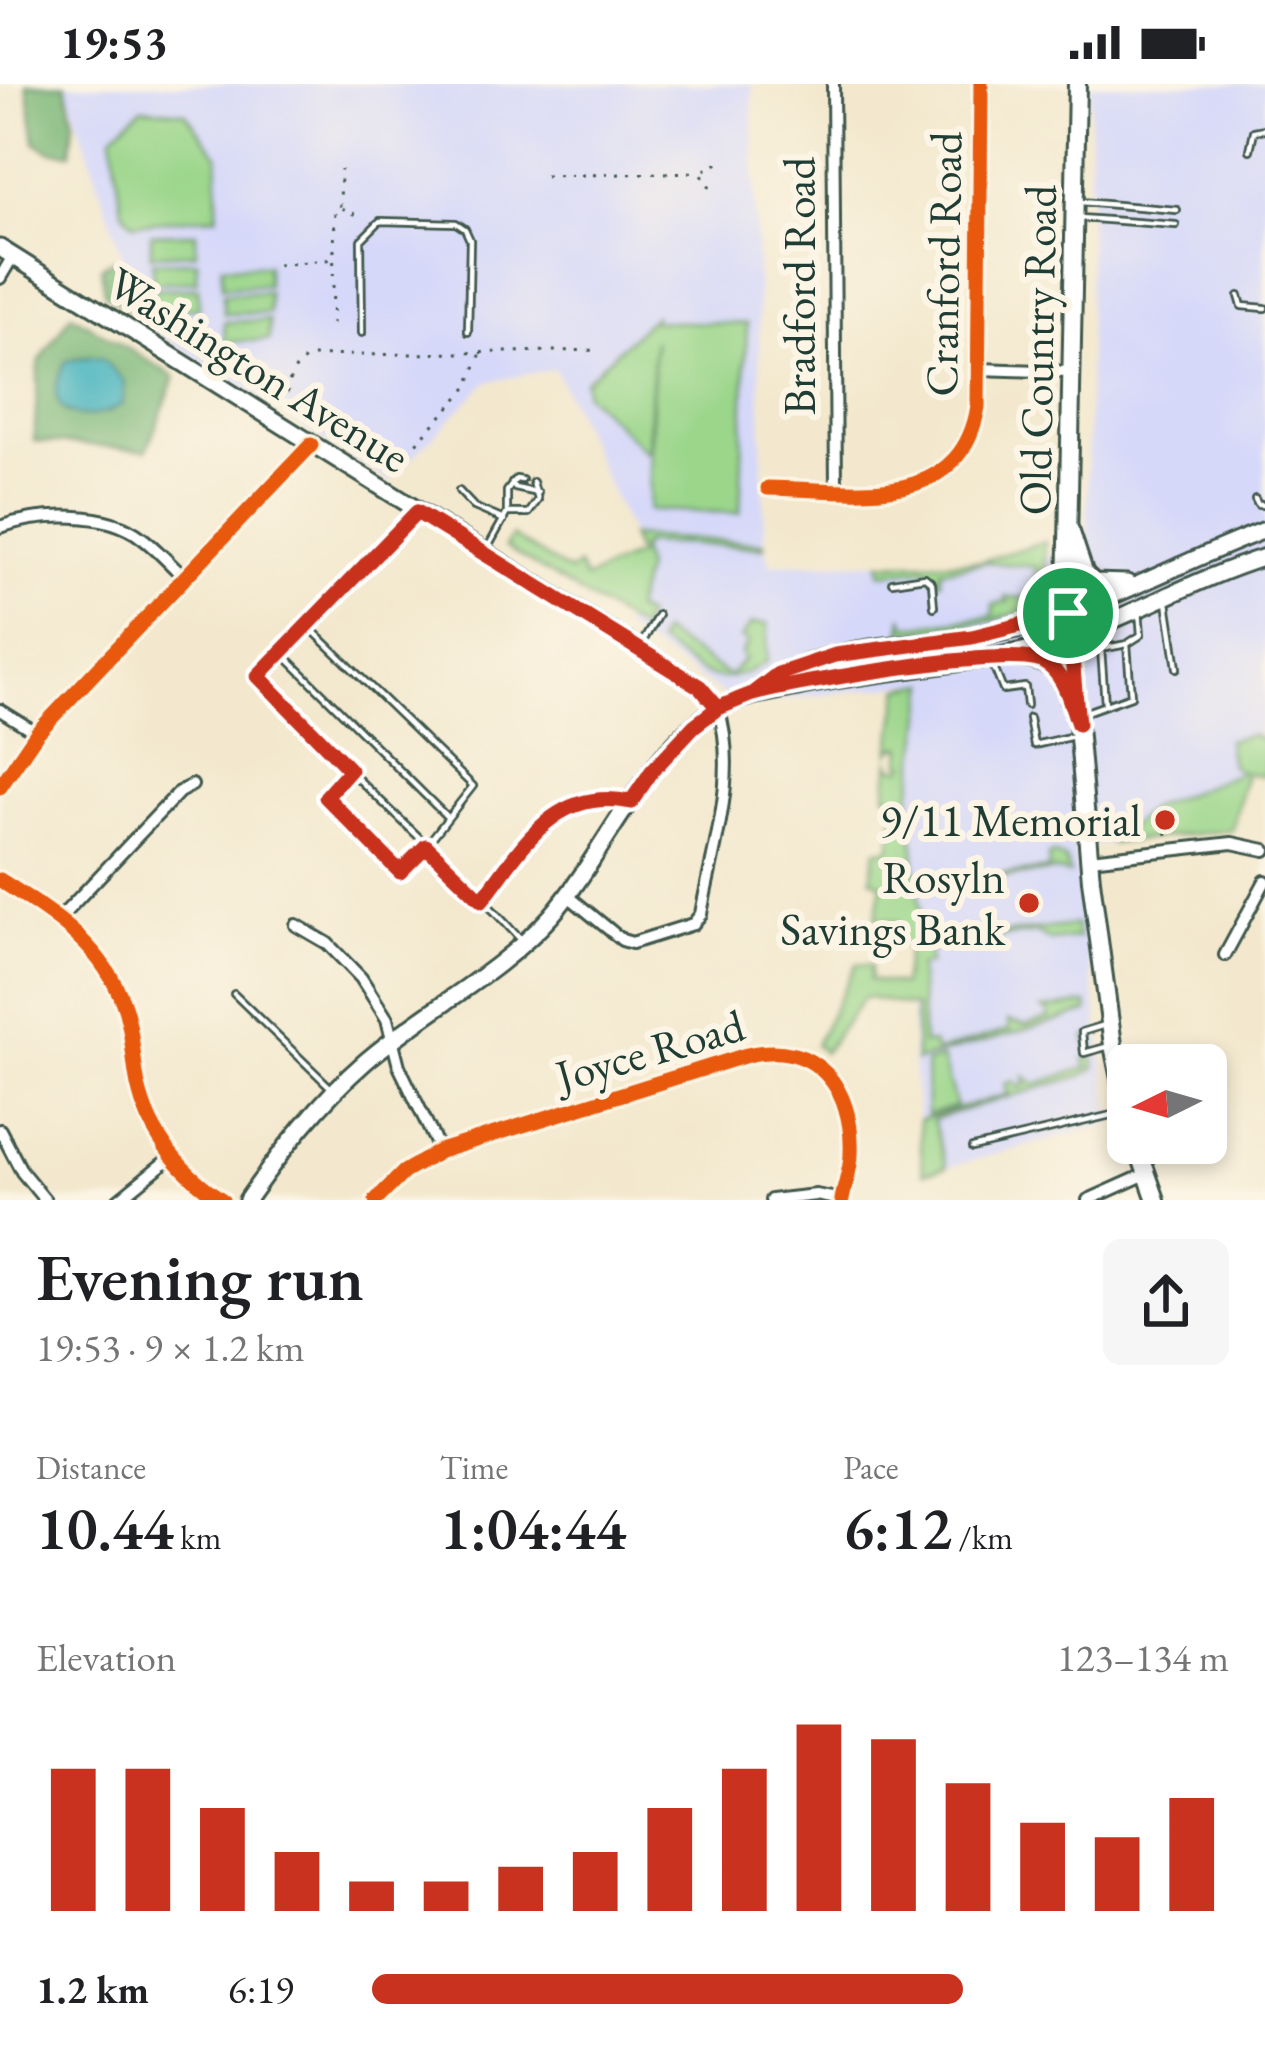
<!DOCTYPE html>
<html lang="en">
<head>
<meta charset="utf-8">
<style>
	body { margin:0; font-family:"EB Garamond",serif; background:#f6f6f6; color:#202124; height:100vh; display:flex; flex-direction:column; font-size:45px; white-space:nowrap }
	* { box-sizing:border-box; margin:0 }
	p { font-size:39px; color:#757577 }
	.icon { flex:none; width:66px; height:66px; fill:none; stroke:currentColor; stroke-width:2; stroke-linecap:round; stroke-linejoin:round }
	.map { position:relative; height:1116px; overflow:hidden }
	.sheet { display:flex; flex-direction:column; background:#fff; flex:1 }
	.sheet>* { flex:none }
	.needle { width:78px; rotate:265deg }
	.fabs { position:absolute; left:1107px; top:960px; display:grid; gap:24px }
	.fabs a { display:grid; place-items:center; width:120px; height:120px; border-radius:18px; background:#fff; box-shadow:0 6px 18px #0003; font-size:60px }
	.pin { position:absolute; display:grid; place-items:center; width:102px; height:102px; color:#fff; margin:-51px; border:6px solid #fff; border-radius:50%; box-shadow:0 3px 12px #0007 }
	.round { display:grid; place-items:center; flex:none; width:126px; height:126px; border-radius:18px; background:#f6f6f6 }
	.head { display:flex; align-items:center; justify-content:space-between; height:204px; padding:0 36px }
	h1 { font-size:66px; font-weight:600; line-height:90px }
	.figures { display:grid; grid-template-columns:repeat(3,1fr); gap:18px; height:204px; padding:12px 36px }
	.figures div { display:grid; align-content:center }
	.figures b { font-size:60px; font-weight:600 }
	.figures small { font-size:33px; font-weight:400 }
	.figures p { font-size:33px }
	.chart { height:336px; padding:24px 36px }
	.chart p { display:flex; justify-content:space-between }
	.chart svg { width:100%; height:216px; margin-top:12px; stroke:#c8321e; stroke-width:6 }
	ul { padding:0 36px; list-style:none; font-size:39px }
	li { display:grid; grid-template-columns:192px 144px 1fr; align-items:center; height:90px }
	li i { height:30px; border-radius:15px; background:#c8321e }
	.status { display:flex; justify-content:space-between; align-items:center; height:84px; padding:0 60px; background:#fff; direction:ltr }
	.status svg { height:33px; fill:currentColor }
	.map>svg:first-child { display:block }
</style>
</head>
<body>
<div class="status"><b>19:53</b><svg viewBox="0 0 49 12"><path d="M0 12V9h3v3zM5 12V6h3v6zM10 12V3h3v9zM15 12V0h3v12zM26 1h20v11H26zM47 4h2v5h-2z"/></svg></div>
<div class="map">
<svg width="1265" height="1116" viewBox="0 0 1265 1116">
	<rect width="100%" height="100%" fill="#fcf5e5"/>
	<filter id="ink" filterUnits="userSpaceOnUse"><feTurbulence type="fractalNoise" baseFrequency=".00833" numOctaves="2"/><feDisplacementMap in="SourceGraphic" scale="24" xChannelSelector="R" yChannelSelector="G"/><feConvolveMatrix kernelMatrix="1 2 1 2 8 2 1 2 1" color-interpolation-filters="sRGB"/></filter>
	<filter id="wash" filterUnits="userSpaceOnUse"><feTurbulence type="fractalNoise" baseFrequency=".004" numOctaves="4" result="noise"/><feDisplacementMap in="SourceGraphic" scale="48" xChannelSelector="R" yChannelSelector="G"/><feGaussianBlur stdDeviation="2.7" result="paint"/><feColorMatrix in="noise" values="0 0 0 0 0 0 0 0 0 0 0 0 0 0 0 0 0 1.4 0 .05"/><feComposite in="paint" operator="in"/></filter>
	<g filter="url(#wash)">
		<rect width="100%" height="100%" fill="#f3e8cd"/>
		<path fill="#d6d8f9" d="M 66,0 L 752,0 L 765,458 L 770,480 L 982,476 L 1043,471 L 1087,479 L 1090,0 L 1265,0 L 1265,622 L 1232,746 L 1074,763 L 1112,1039 L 923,1090 L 913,978 L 907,710 L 917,599 L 740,621 L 623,545 L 642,486 L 631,451 L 555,285 L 487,298 L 389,397 L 145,242 Z"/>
		<path fill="#9bd68b" stroke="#5d8a60" stroke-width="3" d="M 142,24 L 185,28 L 218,72 L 217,132 L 134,140 L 122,126 L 112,51 Z
			M 196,149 L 196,169 L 151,171 L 151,150 Z
			M 197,177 L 197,197 L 153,199 L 152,178 Z
			M 267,181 L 267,201 L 222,203 L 222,182 Z
			M 198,204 L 199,224 L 154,226 L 153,205 Z
			M 268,208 L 269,229 L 224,230 L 223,210 Z
			M 654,232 L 654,237 L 747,240 L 740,429 L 649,426 L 654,256 L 647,369 L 585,309 L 585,297 Z
			M 269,236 L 269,256 L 225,258 L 224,238 Z
			M 512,452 L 569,488 L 578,482 L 585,495 L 637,471 L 630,452 L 764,459 L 764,463 L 644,459 L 640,466 L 645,485 L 634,526 L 646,532 L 640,546 L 505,463 Z
			M 1045,457 L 1045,498 L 1036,498 L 1036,483 L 987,478 L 941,486 L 941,497 L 938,497 L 927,485 L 881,489 L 880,479 L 982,477 Z
			M 1005,513 L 1030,514 L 1030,525 L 993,537 L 902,549 L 903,532 L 907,542 L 993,532 L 993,521 L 1008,518 Z
			M 751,540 L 768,540 L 767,577 C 715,611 702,588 657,559 L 661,548 L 729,592 L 744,575 L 741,570 L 748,559 L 741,554 Z
			M 928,599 L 911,712 L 916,789 L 928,790 L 929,799 L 1049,785 L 1048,772 L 1053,770 L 1065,775 L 1070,790 L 1055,787 L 918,804 L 924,859 L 1076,841 L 1078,854 L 1050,857 L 1038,849 L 986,855 L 984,859 L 990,865 L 983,866 L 981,858 L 929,865 L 929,881 L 919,882 L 923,960 L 932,959 L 936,968 L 941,967 L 1009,946 L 1008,937 L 1026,941 L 1049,934 L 1049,929 L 1043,925 L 1087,920 L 1088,928 L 916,977 L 915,923 L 864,913 L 824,968 L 815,961 L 856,880 L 871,881 L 870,896 L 902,901 L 908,862 L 900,860 L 898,838 L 876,834 L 882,800 L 871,794 L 876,766 L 890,765 L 897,721 L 886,709 L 890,675 L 892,683 L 904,684 L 905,679 L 901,678 L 903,663 L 895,663 L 890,669 L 901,604 Z
			M 1251,651 L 1265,657 L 1265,692 L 1246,689 L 1232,746 L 1112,759 L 1150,724 L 1242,688 L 1231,682 L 1227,656 Z
			M 1091,952 L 1095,984 L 1084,991 L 933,1035 L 946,1083 L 923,1089 L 919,1036 L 1008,1010 L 1005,1000 L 1014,997 L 1018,1003 L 1025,1001 L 1024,992 L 1035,1000 L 1088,983 L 1084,975 L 1091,972 L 1086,953 Z
			M 942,974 L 956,1022 L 927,1031 L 926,979 Z"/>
		<path fill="#7cb777" stroke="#4e7a56" stroke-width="3" fill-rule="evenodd" d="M 27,0 L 66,0 L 74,37 L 71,69 L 50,67 L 35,58 Z
			M 113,176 C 136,187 138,214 145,236 L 104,209 L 101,183 Z
			M 71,230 L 175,293 L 147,366 L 34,357 L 39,278 ZM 90,273 L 102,275 L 110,328 L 81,332 L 65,328 L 76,274 Z"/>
		<path fill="#43b2bd" stroke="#317878" stroke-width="3" d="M 90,273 L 102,275 L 125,298 L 123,320 C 82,345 36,331 66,277 Z"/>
	</g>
	<g filter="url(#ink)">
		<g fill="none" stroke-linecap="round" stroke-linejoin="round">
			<g stroke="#3f574b" stroke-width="10">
				<path id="lane" d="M 1250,66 L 1254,47 L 1265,45
					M 1081,118 L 1177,126
					M 1080,134 L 1176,141
					M 1239,212 L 1242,222 L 1265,224
					M 362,249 L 361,156 L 380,137 L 456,139 L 465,145 L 470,156 L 468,248
					M 512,399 L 515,404 L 538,409
					M 459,407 L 474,423 L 504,436
					M 1255,415 L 1258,421 L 1265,421
					M 507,429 L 529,429 L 538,416 L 533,398
					M 487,465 L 507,429 L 507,407 L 516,395 L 522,396
					M 892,498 L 925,493 L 932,499 L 934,523
					M 1167,518 L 1177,584
					M 307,541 L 473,702 L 426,762 L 400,788 L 326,714 L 349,686 C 406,742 467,796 520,855
					M 641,561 L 658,531
					M 281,568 L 447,733
					M 991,576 L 1003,606 L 1025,603 L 1027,621
					M 1105,620 L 1101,565 L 1127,560
					M 1083,629 L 1131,612 L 1127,560 L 1141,551 L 1139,526
					M 1029,634 L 1034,661 L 1074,652
					M 349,686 L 258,592 L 417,428
					M 483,815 C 519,768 556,702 626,717
					M 234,910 L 329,1002
					M 1105,941 L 1082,948 L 1084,969 L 1106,963
					M 972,1064 L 1124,1028"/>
			</g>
			<g stroke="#3f574b" stroke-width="16">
				<path id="street" d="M 833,0 L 836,404
					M 0,194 L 13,172
					M 979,285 L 1071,288
					M 768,404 C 851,405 959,430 978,323 L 981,0
					M 0,443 C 40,429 107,426 142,454 C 157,465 171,481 185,494
					M 0,626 L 37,649
					M 0,703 L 37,649 L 311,361
					M 1090,775 L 1232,759 L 1265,766
					M 0,796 C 47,826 96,856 119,909 C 131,935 132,962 136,990 C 144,1044 177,1087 222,1116
					M 567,811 L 622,856 L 632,859 L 693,840 L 701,830 C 713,764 739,689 718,624
					M 60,834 L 179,708 L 192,701
					M 296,841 L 327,859 L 361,894 L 387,935 L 399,982 L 440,1067
					M 1225,871 L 1265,797
					M 0,1046 L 22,1088 L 45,1116
					M 118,1116 L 171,1073
					M 376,1116 L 404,1088 L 440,1067 L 747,971 C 843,949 864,1043 841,1115
					M 771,1116 L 816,1111 L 842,1116
					M 1088,1116 L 1146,1090"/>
			</g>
			<g stroke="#3f574b" stroke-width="21">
				<path id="secondary" d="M 0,164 L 700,603 L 718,624
					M 1071,447 L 1085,489 L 1094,498 L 1127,499
					M 1017,574 C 1059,577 1060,594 1075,630
					M 758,606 C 832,548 938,567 1025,543 C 1108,520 1184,476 1265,446
					M 247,1116 C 282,1066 319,1018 365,978 C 425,926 497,892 551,832 C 604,772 651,656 723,622 C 749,610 775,608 802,602 C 874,587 947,584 1018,568 C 1105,549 1181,499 1265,473"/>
			</g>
			<g stroke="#3f574b" stroke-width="22">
				<path id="primary" d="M 1077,0 L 1067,511 L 1091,796 L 1113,961 L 1128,1033
					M 1136,1059 L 1156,1116"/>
			</g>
			<path stroke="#3f574b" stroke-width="3" stroke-dasharray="3 9" stroke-linecap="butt" d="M 545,92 L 700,88
				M 710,104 L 700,88 L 719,79
				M 342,124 L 361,133
				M 278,181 L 334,175
				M 332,240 L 335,127 L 340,123 L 341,85
				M 289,321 C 284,303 292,281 311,272 L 600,266
				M 392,386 L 467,304 L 481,269
				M 1165,736 L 1167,752"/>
			<use href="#lane" stroke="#fff" stroke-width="4.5"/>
			<use href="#street" stroke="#fff" stroke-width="10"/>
			<use href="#secondary" stroke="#fff" stroke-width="15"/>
			<use href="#primary" stroke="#fff" stroke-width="16"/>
			<g stroke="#fcf5e5" stroke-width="22">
				<path id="cycleway" d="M 768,404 C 851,405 959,430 978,323 L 981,0
					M 0,703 L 37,649 L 311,361
					M 0,796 C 47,826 96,856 119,909 C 131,935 132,962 136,990 C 144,1044 177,1087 222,1116
					M 376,1116 L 404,1088 L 440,1067 L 747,971 C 816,955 854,1004 851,1070 C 851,1086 844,1102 842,1116"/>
			</g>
			<use href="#cycleway" stroke="#e8590c" stroke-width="15"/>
		</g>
	</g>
	<g fill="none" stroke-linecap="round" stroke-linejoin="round" filter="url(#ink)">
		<g stroke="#fff" stroke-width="24">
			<path id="route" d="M 1068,529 L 972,553 L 835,571 L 778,590 L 752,610 L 718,624 L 694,642 L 652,687 L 631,718 C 554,702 523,763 482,816 L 426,762 L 400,788 L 326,713 L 350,686 L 258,592 L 417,428 L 700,603 L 718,624 C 730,620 741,613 753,610 C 796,598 1011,561 1043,578 C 1065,589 1070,619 1078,640 L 1068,529"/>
		</g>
		<use href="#route" stroke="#c8321e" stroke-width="15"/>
	</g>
	<g fill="#c8321e" stroke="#fcf5e5" stroke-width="4.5">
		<circle cx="1165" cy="736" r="12"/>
		<circle cx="1029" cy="819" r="12"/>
	</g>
	<g text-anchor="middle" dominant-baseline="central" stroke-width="12" stroke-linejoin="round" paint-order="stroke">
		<g font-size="45" fill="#1f3d34" stroke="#fcf5e5">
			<text transform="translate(943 180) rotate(-89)">Cranford Road</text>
			<text transform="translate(799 202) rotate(-90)">Bradford Road</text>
			<text transform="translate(1037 266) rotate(-89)">Old Country Road</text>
			<text transform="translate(259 285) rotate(32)">Washington Avenue</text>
			<text transform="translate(650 966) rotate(-16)">Joyce Road</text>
		</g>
		<g font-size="45" fill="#1f3d34" stroke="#fcf5e5" text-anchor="end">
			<text x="1141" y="736">9/11 Memorial</text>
			<text x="1005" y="793">Rosyln<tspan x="1005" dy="52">Savings Bank</tspan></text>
		</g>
	</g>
</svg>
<div class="fabs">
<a><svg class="needle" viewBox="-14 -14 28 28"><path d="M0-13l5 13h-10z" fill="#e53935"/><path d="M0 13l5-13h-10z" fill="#757577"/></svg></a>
</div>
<div class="pin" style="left:1068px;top:529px;background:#1e9e55"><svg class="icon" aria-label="arrive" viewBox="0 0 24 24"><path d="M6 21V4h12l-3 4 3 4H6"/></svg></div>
</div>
<section class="sheet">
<div class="head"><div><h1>Evening run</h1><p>19:53 · 9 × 1.2 km</p></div><a class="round"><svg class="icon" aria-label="share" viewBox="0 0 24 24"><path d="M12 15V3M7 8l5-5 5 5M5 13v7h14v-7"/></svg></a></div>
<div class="figures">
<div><p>Distance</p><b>10.44<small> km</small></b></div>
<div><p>Time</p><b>1:04:44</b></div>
<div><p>Pace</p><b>6:12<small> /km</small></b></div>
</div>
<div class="chart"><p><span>Elevation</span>123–134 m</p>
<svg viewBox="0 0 160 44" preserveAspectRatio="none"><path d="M5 44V15M15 44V15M25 44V23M35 44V32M45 44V38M55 44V38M65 44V35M75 44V32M85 44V23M95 44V15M105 44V6M115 44V9M125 44V18M135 44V26M145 44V29M155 44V21"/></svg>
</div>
<ul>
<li><b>1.2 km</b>6:19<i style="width:69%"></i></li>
</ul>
</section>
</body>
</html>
